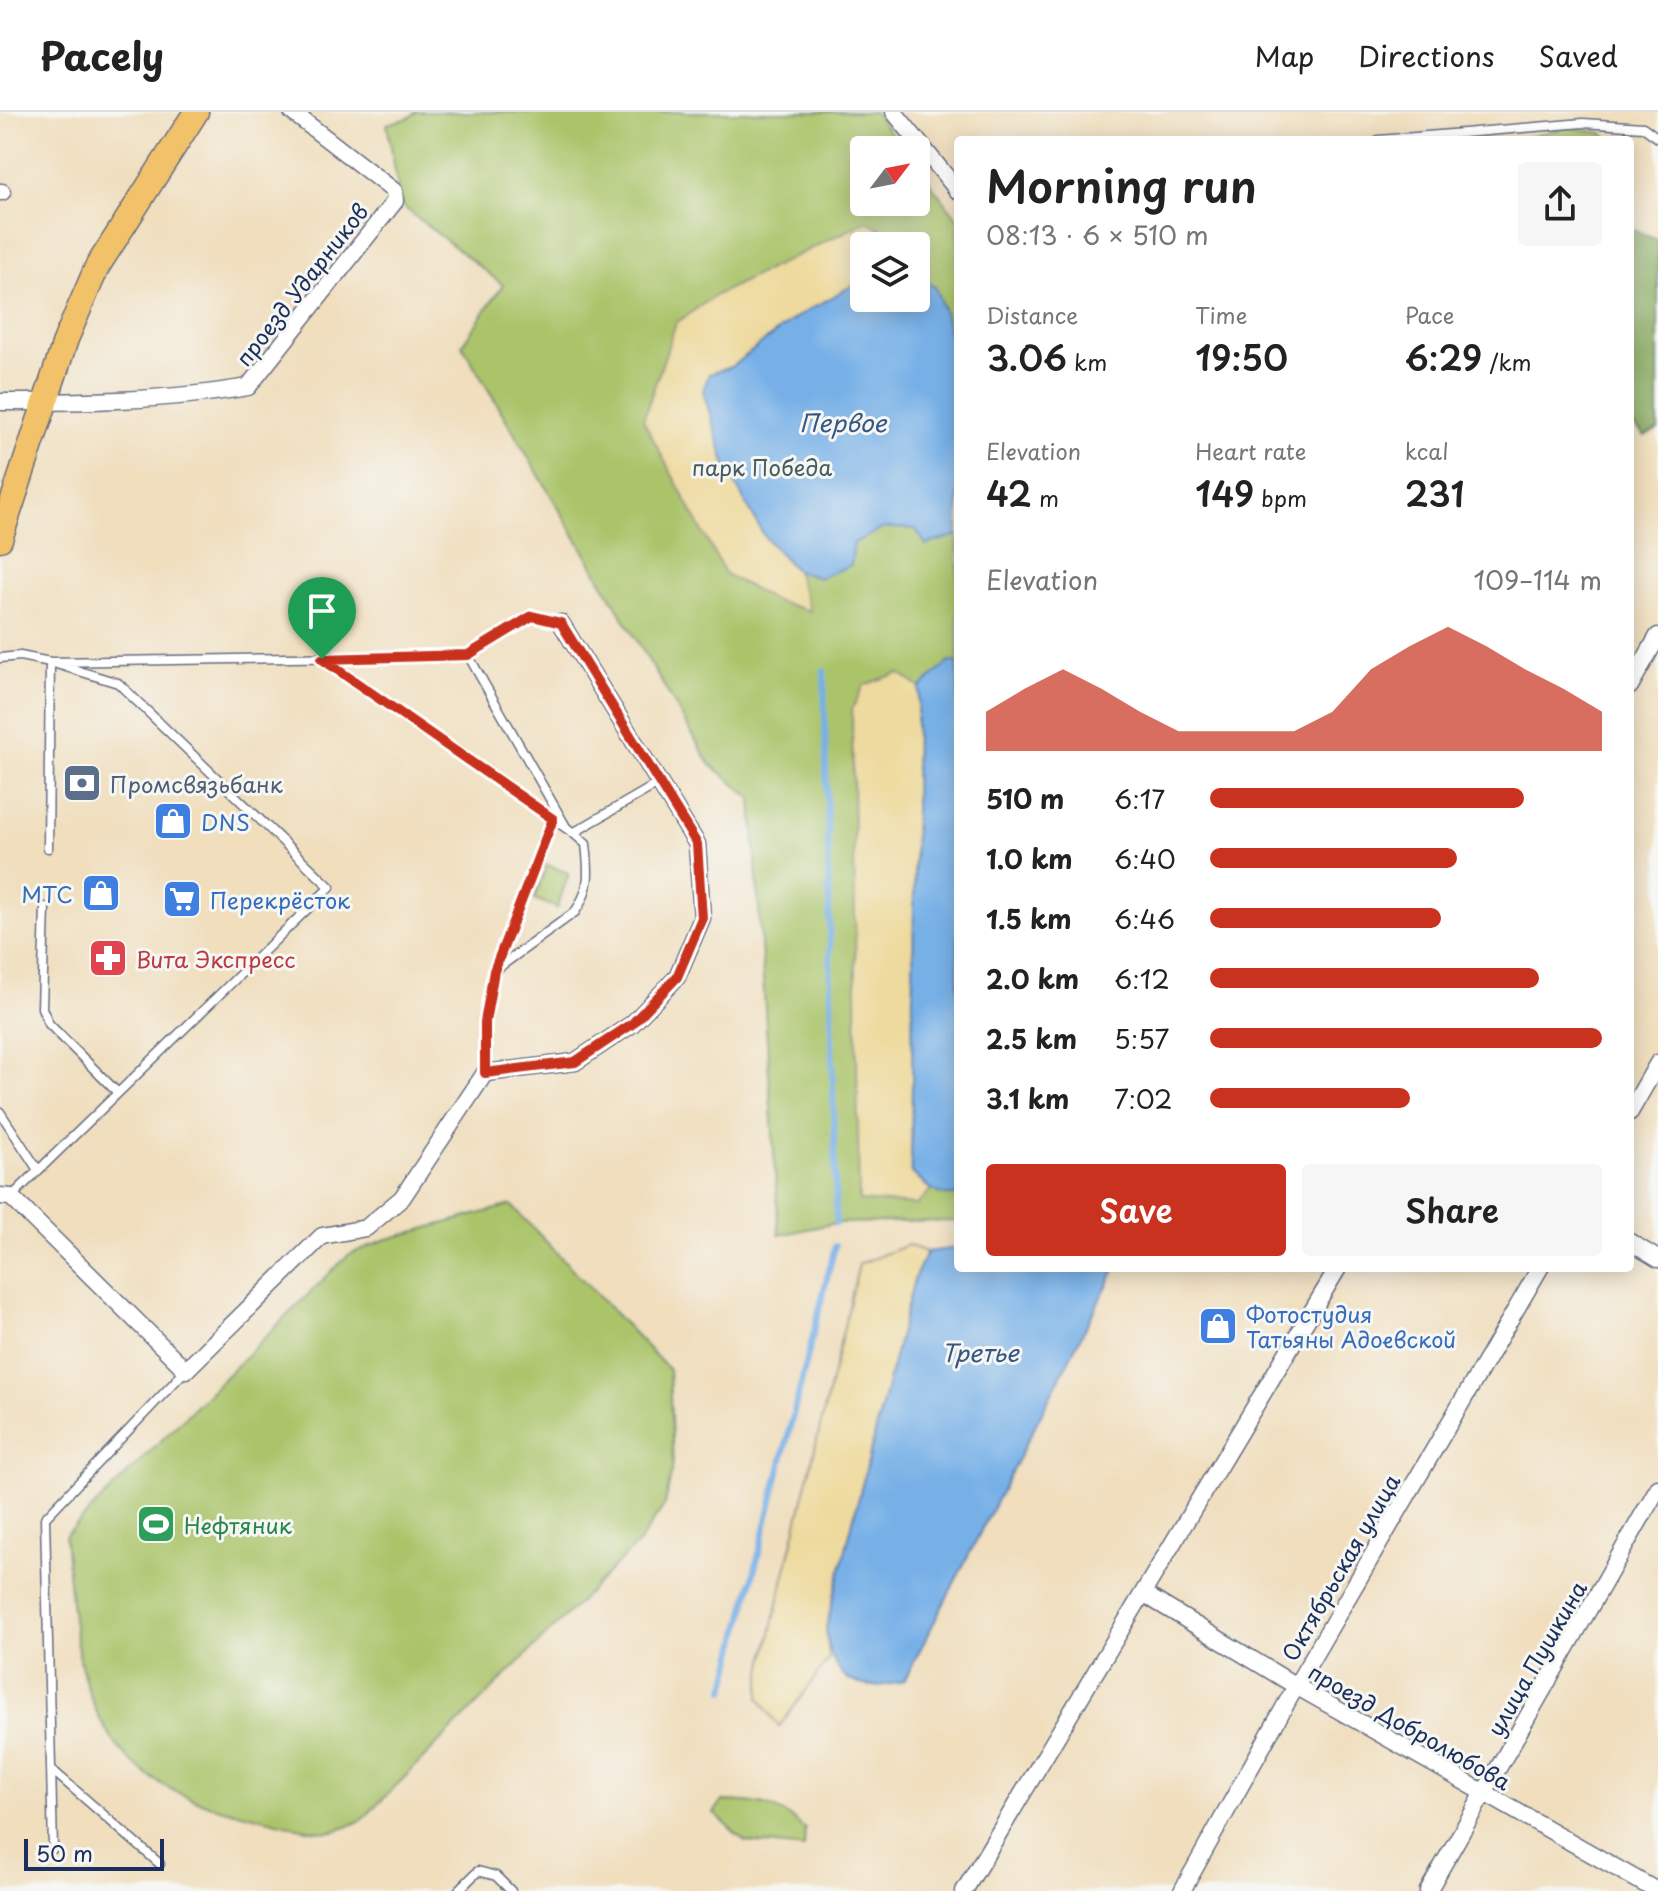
<!DOCTYPE html>
<html lang="en">
<head>
<meta charset="utf-8">
<style>
	body { margin:0; font-family:"Playpen Sans",sans-serif; background:#f6f6f6; color:#222; height:100vh; display:flex; flex-direction:column; font-size:30px; white-space:nowrap }
	* { box-sizing:border-box; margin:0 }
	p { font-size:26px; color:#767676 }
	.icon { flex:none; width:44px; height:44px; fill:none; stroke:currentColor; stroke-width:2; stroke-linecap:round; stroke-linejoin:round }
	.map { position:relative; flex:1; overflow:hidden }
	.sheet { position:absolute; left:954px; top:24px; width:680px; height:1136px; display:flex; flex-direction:column; background:#fff; border-radius:8px; box-shadow:0 4px 20px #0003 }
	.sheet>* { flex:none }
	.needle { width:52px; rotate:58deg }
	.tools { position:absolute; left:850px; top:24px; display:grid; gap:16px }
	.tools a { display:grid; place-items:center; width:80px; height:80px; border-radius:8px; background:#fff; box-shadow:0 4px 20px #0003; font-size:40px }
	.scale { position:absolute; left:24px; bottom:20px; width:140px; box-sizing:border-box; padding-left:8px; border:4px solid #1b2f5e; border-top:0; font-size:22px; line-height:28px; white-space:nowrap; color:#1b2f5e; -webkit-text-stroke:6px #f6f6f2; paint-order:stroke }
	.pin { position:absolute; display:grid; place-items:center; width:68px; height:68px; color:#fff; margin:-82px -34px; border-radius:50% 50% 50% 0; rotate:-45deg; box-shadow:0 0 8px #0007 }
	.pin .icon { rotate:45deg }
	.round { display:grid; place-items:center; flex:none; width:84px; height:84px; border-radius:8px; background:#f6f6f6 }
	.head { display:flex; align-items:center; justify-content:space-between; height:136px; padding:0 32px }
	h1 { font-size:44px; font-weight:600; line-height:60px }
	.figures { display:grid; grid-template-columns:repeat(3,1fr); gap:12px; height:136px; padding:8px 32px }
	.figures div { display:grid; align-content:center }
	.figures b { font-size:34px; font-weight:600 }
	.figures small { font-size:22px; font-weight:400 }
	.figures p { font-size:22px }
	.chart { height:224px; padding:16px 32px }
	.chart p { display:flex; justify-content:space-between }
	.chart svg { width:100%; height:144px; margin-top:8px; fill:#c8321e; opacity:.7 }
	.action { display:flex; gap:16px; margin-top:auto; padding:16px 32px }
	.action a { flex:1; height:92px; border-radius:8px; background:#c8321e; color:#fff; font-size:32px; font-weight:600; line-height:92px; text-align:center }
	.action a+a { background:#f6f6f6; color:#222 }
	ul { padding:0 32px; list-style:none; font-size:26px }
	li { display:grid; grid-template-columns:128px 96px 1fr; align-items:center; height:60px }
	li i { height:20px; border-radius:10px; background:#c8321e }
	header { display:flex; align-items:center; gap:48px; box-sizing:border-box; height:112px; padding:0 40px; background:#fff; border-bottom:2px solid #e0e0e0 }
	header strong { font-size:38px }
	nav { display:flex; gap:44px; margin-inline-start:auto; font-size:28px }
	.map>svg:first-child { display:block }
</style>
</head>
<body>
<header>
<strong>Pacely</strong>
<nav><a>Map</a><a>Directions</a><a>Saved</a></nav>
</header>
<div class="map">
<svg width="1658" height="1779" viewBox="0 0 1658 1779">
	<rect width="100%" height="100%" fill="#f6f6f2"/>
	<filter id="ink" filterUnits="userSpaceOnUse"><feTurbulence type="fractalNoise" baseFrequency=".0125" numOctaves="2"/><feDisplacementMap in="SourceGraphic" scale="16" xChannelSelector="R" yChannelSelector="G"/><feConvolveMatrix kernelMatrix="1 2 1 2 8 2 1 2 1" color-interpolation-filters="sRGB"/></filter>
	<filter id="wash" filterUnits="userSpaceOnUse"><feTurbulence type="fractalNoise" baseFrequency=".006" numOctaves="4" result="noise"/><feDisplacementMap in="SourceGraphic" scale="32" xChannelSelector="R" yChannelSelector="G"/><feGaussianBlur stdDeviation="1.8" result="paint"/><feColorMatrix in="noise" values="0 0 0 0 0 0 0 0 0 0 0 0 0 0 0 0 0 1.4 0 .05"/><feComposite in="paint" operator="in"/></filter>
	<g filter="url(#wash)">
		<rect width="100%" height="100%" fill="#f0debd"/>
		<path fill="#abc46a" stroke="#637a64" stroke-width="2" fill-rule="evenodd" d="M 416,0 L 874,0 L 904,38 L 864,38 L 864,90 L 916,90 L 916,53 L 958,107 L 958,1109 L 836,1111 L 779,1123 L 752,686 L 710,652 L 462,233 L 503,173 L 401,93 L 387,12 L 409,6 ZM 864,134 L 916,134 L 916,186 L 864,186 Z
			M 1567,15 L 1603,21 L 1608,28 L 1476,28 L 1518,28 Z
			M 547,753 L 569,761 L 557,796 L 534,787 Z
			M 511,1093 L 669,1258 L 673,1353 L 665,1392 L 640,1429 L 362,1708 C 353,1712 342,1718 333,1719 C 314,1722 270,1707 249,1703 C 83,1670 77,1569 65,1424 L 348,1143 L 384,1128 Z
			M 722,1689 C 760,1690 776,1691 805,1717 L 804,1736 L 745,1730 L 714,1701 Z"/>
		<path fill="#88aa5e" stroke="#526c5e" stroke-width="2" d="M 1630,116 L 1658,128 L 1658,318 L 1645,324 L 1630,310 Z"/>
		<path fill="#eeda9e" stroke="#84847e" stroke-width="2" d="M 867,109 L 881,117 L 876,134 L 864,134 L 864,167 L 795,206 L 731,255 L 709,262 L 764,424 L 796,459 L 810,499 L 775,489 L 725,462 L 643,308 L 676,211 L 716,183 Z
			M 899,561 L 920,576 L 916,611 L 911,1060 L 931,1078 L 917,1093 L 859,1089 L 852,597 L 864,573 Z
			M 907,1133 L 927,1140 L 914,1167 L 826,1516 L 829,1547 L 779,1615 L 759,1586 L 763,1554 L 859,1152 Z"/>
		<path fill="#77b0e7" stroke="#4970a2" stroke-width="2" d="M 916,165 L 935,175 C 967,253 958,340 958,423 L 926,433 L 916,417 L 884,416 L 854,431 L 851,453 L 819,466 L 796,459 L 764,424 L 727,357 L 703,279 L 709,262 L 731,255 L 795,206 L 864,167 L 864,186 L 916,186 Z
			M 949,550 L 958,551 L 958,1083 C 938,1086 925,1073 911,1060 L 916,611 L 920,576 Z
			M 958,1136 L 958,1156 L 1116,1156 L 904,1569 C 855,1583 831,1567 826,1516 L 914,1167 L 927,1140 Z"/>
		<g fill="none" stroke-linecap="round" stroke-linejoin="round">
			<path stroke="#77b0e7" stroke-width="6" d="M 824,559 L 836,1111
				M 725,1578 L 835,1134"/>
		</g>
	</g>
	<g filter="url(#ink)">
		<g fill="none" stroke-linecap="round" stroke-linejoin="round">
			<g stroke="#666c7f" stroke-width="11">
				<path id="lane" d="M 1379,28 L 1583,11 L 1643,15 L 1658,26
					M 468,543 L 566,715 L 586,732 C 589,759 591,777 575,800 L 494,859 L 485,910 L 485,961
					M 0,546 L 20,544 L 50,550 L 118,571 L 330,775 L 11,1085
					M 322,547 L 573,721 L 659,671
					M 48,736 L 50,550 L 468,543 L 532,504 L 561,511
					M 45,795 L 42,896 L 49,912 L 116,979
					M 496,856 L 553,707
					M 0,1000 L 38,1058
					M 51,1657 L 160,1752
					M 53,1737 L 45,1406 L 186,1258
					M 458,1779 L 478,1759 L 496,1764 L 511,1779"/>
			</g>
			<g stroke="#666c7f" stroke-width="19">
				<path id="street" d="M 894,0 L 958,79
					M 0,80 L 2,80
					M 0,290 C 82,290 166,289 248,275 L 395,89 L 394,79 L 292,0
					M 1630,574 L 1658,524
					M 1630,1000 L 1658,951
					M 0,1084 L 11,1085 L 186,1258 L 322,1124 L 366,1116 L 402,1086 L 485,961 L 575,950 L 632,912 L 677,865 L 702,806 L 697,732 L 561,511
					M 1630,1130 L 1658,1147
					M 1144,1482 L 1296,1574 L 1657,1779
					M 964,1779 L 1338,1156
					M 1182,1779 L 1296,1574 L 1540,1156
					M 1428,1779 L 1658,1376"/>
			</g>
			<g stroke="#666c7f" stroke-width="27">
				<path id="primary" d="M 0,427 L 66,227 L 97,155 L 196,0"/>
			</g>
			<use href="#lane" stroke="#fff" stroke-width="8"/>
			<use href="#street" stroke="#fff" stroke-width="16"/>
			<use href="#primary" stroke="#f2c26a" stroke-width="24"/>
		</g>
	</g>
	<g fill="none" stroke-linecap="round" stroke-linejoin="round" filter="url(#ink)">
		<g stroke="#fff" stroke-width="16">
			<path id="route" d="M 532,504 L 561,511 L 697,732 L 702,806 L 677,865 L 632,912 L 575,950 L 485,961 L 485,910 L 494,859 L 553,707 L 322,547 L 468,543 Z"/>
		</g>
		<use href="#route" stroke="#c8321e" stroke-width="10"/>
	</g>
	<defs>
		<g id="bank-square" transform="scale(2)"><rect x="-9" y="-9" width="18" height="18" rx="4" fill="#5c6f8a" stroke="#f6f6f2"/><path d="M-6-4H6V4H-6ZM0-2.3a2.3 2.3 0 1 0 0 4.6a2.3 2.3 0 1 0 0-4.6Z" fill="#fff"/></g>
		<g id="shop-square" transform="scale(2)"><rect x="-9" y="-9" width="18" height="18" rx="4" fill="#3f7fe0" stroke="#f6f6f2"/><path d="M-5-2.5h2.3a2.7 3.5 0 0 1 5.4 0H5L5.5 6h-11ZM-1.5-2.5h3a1.5 2.3 0 0 0-3 0Z" fill="#fff"/></g>
		<g id="supermarket-square" transform="scale(2)"><rect x="-9" y="-9" width="18" height="18" rx="4" fill="#3f7fe0" stroke="#f6f6f2"/><path d="M-6-5.5h2.5l.6 2H6L4.5 2H-2.5L-4.4-4H-6ZM-1.5 3.2a1.3 1.3 0 1 0 .1 0ZM3 3.2a1.3 1.3 0 1 0 .1 0Z" fill="#fff"/></g>
		<g id="pharmacy-square" transform="scale(2)"><rect x="-9" y="-9" width="18" height="18" rx="4" fill="#e0444e" stroke="#f6f6f2"/><path d="M-2-6h4v4h4v4h-4v4h-4v-4h-4v-4h4Z" fill="#fff"/></g>
		<g id="stadium-square" transform="scale(2)"><rect x="-9" y="-9" width="18" height="18" rx="4" fill="#2e9e5b" stroke="#f6f6f2"/><path d="M0-5a6.5 5 0 1 0 0 10a6.5 5 0 1 0 0-10ZM-3.5-1.8h7v3.6h-7Z" fill="#fff"/></g>
	</defs>
	<g fill-rule="evenodd">
		<use href="#bank-square" x="82" y="671"/>
		<use href="#shop-square" x="173" y="709"/>
		<use href="#shop-square" x="101" y="781"/>
		<use href="#supermarket-square" x="182" y="787"/>
		<use href="#pharmacy-square" x="108" y="846"/>
		<use href="#shop-square" x="1218" y="1214"/>
		<use href="#stadium-square" x="156" y="1412"/>
	</g>
	<g text-anchor="middle" dominant-baseline="central" stroke-width="6" stroke-linejoin="round" paint-order="stroke">
		<g font-size="22" fill="#1b2f5e" stroke="#f6f6f2">
			<text transform="translate(301 172) rotate(-52)">проезд Ударников</text>
			<text transform="translate(1340 1455) rotate(-60)">Октябрьская улица</text>
			<text transform="translate(1536 1546) rotate(-60)">улица Пушкина</text>
			<text transform="translate(1410 1614) rotate(30)">проезд Добролюбова</text>
		</g>
		<g font-size="22" fill="#465c62" stroke="#f6f6f2">
			<text x="762" y="354">парк Победa</text>
		</g>
		<g font-size="22" fill="#4e5e75" stroke="#f6f6f2" text-anchor="start">
			<text x="110" y="671">Промсвязьбанк</text>
		</g>
		<g font-size="22" fill="#366cbe" stroke="#f6f6f2" text-anchor="start">
			<text x="201" y="709">DNS</text>
			<text x="73" y="781" text-anchor="end">МТС</text>
			<text x="210" y="787">Перекрёсток</text>
			<text x="1246" y="1201">Фотостудия<tspan x="1246" dy="25">Татьяны Адоевской</tspan></text>
		</g>
		<g font-size="22" fill="#be3a42" stroke="#f6f6f2" text-anchor="start">
			<text x="136" y="846">Вита Экспресс</text>
		</g>
		<g font-size="22" fill="#27864d" stroke="#f6f6f2" text-anchor="start">
			<text x="184" y="1412">Нефтяник</text>
		</g>
		<g font-size="24" font-style="italic" fill="#375687" stroke="#f6f6f2">
			<text x="843" y="310">Первое</text>
			<text x="980" y="1240">Третье</text>
		</g>
	</g>
</svg>
<div class="tools">
<a><svg class="needle" viewBox="-14 -14 28 28"><path d="M0-13l5 13h-10z" fill="#e53935"/><path d="M0 13l5-13h-10z" fill="#767676"/></svg></a>
<a><svg class="icon" aria-label="layers" viewBox="0 0 24 24"><path d="M12 4l9 5-9 5-9-5zM3 14l9 5 9-5"/></svg></a>
</div>
<div class="scale">50 m</div>
<div class="pin" style="left:322px;top:547px;background:#1e9e55"><svg class="icon" aria-label="arrive" viewBox="0 0 24 24"><path d="M6 21V4h12l-3 4 3 4H6"/></svg></div>
<section class="sheet">
<div class="head"><div><h1>Morning run</h1><p>08:13 · 6 × 510 m</p></div><a class="round"><svg class="icon" aria-label="share" viewBox="0 0 24 24"><path d="M12 15V3M7 8l5-5 5 5M5 13v7h14v-7"/></svg></a></div>
<div class="figures">
<div><p>Distance</p><b>3.06<small> km</small></b></div>
<div><p>Time</p><b>19:50</b></div>
<div><p>Pace</p><b>6:29<small> /km</small></b></div>
</div>
<div class="figures">
<div><p>Elevation</p><b>42<small> m</small></b></div>
<div><p>Heart rate</p><b>149<small> bpm</small></b></div>
<div><p>kcal</p><b>231</b></div>
</div>
<div class="chart"><p><span>Elevation</span>109–114 m</p>
<svg viewBox="0 0 160 44" preserveAspectRatio="none"><path d="M0 44V32L10 25L20 19L30 25L40 32L50 38L60 38L70 38L80 38L90 32L100 19L110 12L120 6L130 12L140 19L150 25L160 32V44z"/></svg>
</div>
<ul>
<li><b>510 m</b>6:17<i style="width:80%"></i></li>
<li><b>1.0 km</b>6:40<i style="width:63%"></i></li>
<li><b>1.5 km</b>6:46<i style="width:59%"></i></li>
<li><b>2.0 km</b>6:12<i style="width:84%"></i></li>
<li><b>2.5 km</b>5:57<i style="width:100%"></i></li>
<li><b>3.1 km</b>7:02<i style="width:51%"></i></li>
</ul>
<div class="action"><a>Save</a><a>Share</a></div>
</section>
</div>
</body>
</html>
